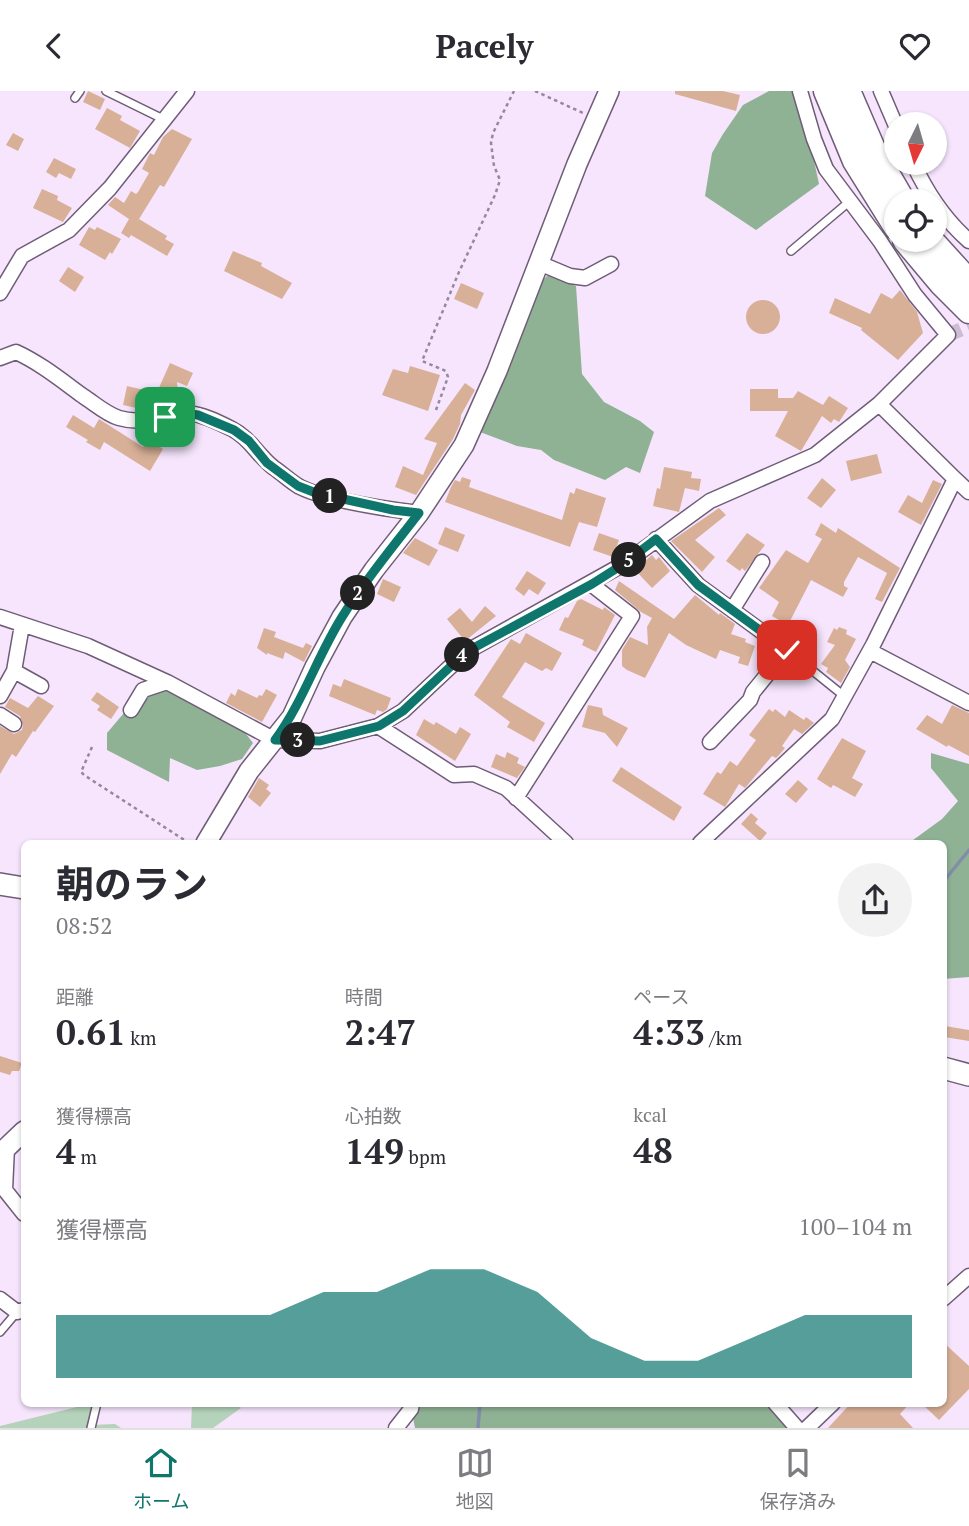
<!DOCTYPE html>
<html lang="ja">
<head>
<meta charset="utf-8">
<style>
	body { margin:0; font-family:"PT Serif","Noto Sans JP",serif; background:#f2f2f3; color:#2b2b33; height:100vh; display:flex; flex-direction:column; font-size:26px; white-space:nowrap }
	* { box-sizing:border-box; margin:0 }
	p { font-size:23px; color:#7c7c81 }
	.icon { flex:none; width:38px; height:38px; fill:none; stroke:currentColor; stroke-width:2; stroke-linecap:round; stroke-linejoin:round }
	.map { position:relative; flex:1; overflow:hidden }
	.side { position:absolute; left:21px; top:749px; width:926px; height:567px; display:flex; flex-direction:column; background:#fff; border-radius:10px; box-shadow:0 2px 5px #0004 }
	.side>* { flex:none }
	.needle { width:46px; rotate:185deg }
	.controls { position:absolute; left:884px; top:21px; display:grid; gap:14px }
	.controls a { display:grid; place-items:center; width:63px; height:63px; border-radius:50%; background:#fff; box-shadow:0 2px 5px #0004; font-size:35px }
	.pin { position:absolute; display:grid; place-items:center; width:60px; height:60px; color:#fff; margin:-30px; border-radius:14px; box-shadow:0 4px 10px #0006 }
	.km { position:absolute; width:35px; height:35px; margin:-18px; border-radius:50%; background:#222; color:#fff; font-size:19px; line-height:35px; text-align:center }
	.round { display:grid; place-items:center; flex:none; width:74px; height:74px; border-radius:37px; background:#f2f2f3 }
	.head { display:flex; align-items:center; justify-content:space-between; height:119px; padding:0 35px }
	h1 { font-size:38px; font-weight:700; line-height:52px }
	.stats { display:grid; grid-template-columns:repeat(3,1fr); gap:10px; height:119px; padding:7px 35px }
	.stats div { display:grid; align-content:center }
	.stats b { font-size:35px; font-weight:700 }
	.stats small { font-size:19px; font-weight:400 }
	.stats p { font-size:19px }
	.chart { height:196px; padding:14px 35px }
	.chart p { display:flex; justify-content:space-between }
	.chart svg { width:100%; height:126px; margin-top:7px; fill:#0f766e; opacity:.7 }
	header { display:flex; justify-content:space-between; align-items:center; height:91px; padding:0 35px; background:#fff; font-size:32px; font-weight:700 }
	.dock { display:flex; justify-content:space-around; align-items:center; height:98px; border-top:2px solid #e1e1e2; background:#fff; font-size:19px; color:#7c7c81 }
	.dock a { display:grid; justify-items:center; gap:4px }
	.dock .active { color:#0f766e }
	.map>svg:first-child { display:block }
</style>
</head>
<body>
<header><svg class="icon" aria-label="back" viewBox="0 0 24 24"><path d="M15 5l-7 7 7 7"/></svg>Pacely<svg class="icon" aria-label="heart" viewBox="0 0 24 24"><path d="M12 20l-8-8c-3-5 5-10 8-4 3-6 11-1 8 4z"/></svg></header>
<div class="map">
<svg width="969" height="1337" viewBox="0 0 969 1337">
	<rect width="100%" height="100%" fill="#f6e5fd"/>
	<path fill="#b5d2ba" d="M 97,1312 L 91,1334 L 115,1333 L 121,1337 L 0,1337 L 0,1335 L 89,1313 Z
		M 192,1313 L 234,1313 L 241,1317 L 213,1337 L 191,1337 Z"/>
	<path fill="#8fb295" d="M 769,0 L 799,0 L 819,93 L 756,139 L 705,105 L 712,62 L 723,43 L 743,14 Z
		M 548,184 L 576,195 L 582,283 L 604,311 L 640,330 L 654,341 L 640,382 L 626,376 L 605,389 L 554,369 L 541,359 L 517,355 L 480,341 L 540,192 Z
		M 151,590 L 243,639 L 253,652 L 242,668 L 220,675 L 197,679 L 170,667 L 169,691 L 107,659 L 107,642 Z
		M 931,662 L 969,673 L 969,886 L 943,888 L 943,752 L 909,752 L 942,728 L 958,710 L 931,677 Z
		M 410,1312 L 780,1313 L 790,1337 L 415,1337 Z"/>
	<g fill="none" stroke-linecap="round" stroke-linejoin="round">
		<path stroke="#828daa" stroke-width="3.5" d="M 943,791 L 969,759
			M 478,1337 L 480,1312"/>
	</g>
	<path fill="#d8b098" d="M 88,0 L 105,8 L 100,19 L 83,11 Z
		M 675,0 L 723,0 L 740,4 L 736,20 L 675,3 Z
		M 107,17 L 122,25 L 120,29 L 140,40 L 130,57 L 95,38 Z
		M 172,38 L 192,48 L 164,96 L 160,94 L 139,128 L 167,145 L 165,148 L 174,153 L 167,165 L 131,144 L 129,147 L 121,142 L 129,128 L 108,114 L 115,106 L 124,112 L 131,100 L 136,103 L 138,101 L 149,82 L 142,78 L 150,62 L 154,64 L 163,46 Z
		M 13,42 L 24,48 L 18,60 L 6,54 Z
		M 54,67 L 76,78 L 71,88 L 59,82 L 56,87 L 46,81 Z
		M 42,98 L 58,105 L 57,109 L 72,117 L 63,131 L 33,117 Z
		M 89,136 L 95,139 L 97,136 L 121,148 L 112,163 L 110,161 L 105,169 L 79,154 Z
		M 233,160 L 262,172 L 261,175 L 292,192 L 282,208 L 224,180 Z
		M 68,176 L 84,186 L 75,201 L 59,190 Z
		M 461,192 L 484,202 L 477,218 L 454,208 Z
		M 900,199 L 917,221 L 923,242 L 898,269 L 861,239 L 862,237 L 829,222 L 835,207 L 870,223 L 881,202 L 892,208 Z
		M746 226a17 17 0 1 1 34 0a17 17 0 1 1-34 0Z
		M 170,272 L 193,282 L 187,295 L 177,291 L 179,313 L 141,318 L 123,314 L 127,295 L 148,300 L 158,299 Z
		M 410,275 L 440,284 L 428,320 L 382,304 L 393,278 L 408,282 Z
		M 465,292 L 475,299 L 461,324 L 460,333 L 453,348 L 416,404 L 395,396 L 403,375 L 423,384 L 437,352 L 424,348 Z
		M 750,298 L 778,298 L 778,307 L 793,307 L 798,300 L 823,314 L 829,305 L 848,317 L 839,331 L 834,328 L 831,332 L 822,325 L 801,360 L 775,345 L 788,320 L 750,320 Z
		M 73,324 L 94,337 L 99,328 L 143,356 L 148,348 L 163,358 L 150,380 L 104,351 L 100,359 L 86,351 L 88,349 L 66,336 Z
		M 877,363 L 882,382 L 851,390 L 846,370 Z
		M 664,376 L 692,381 L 691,387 L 701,388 L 699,400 L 685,397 L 679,421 L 653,415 L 657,397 L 660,398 Z
		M 462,386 L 471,389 L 469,396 L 562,429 L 570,401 L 574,403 L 576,397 L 606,407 L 597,436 L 579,431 L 570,456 L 445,411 L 451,396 L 455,389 L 460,391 Z
		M 822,387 L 836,399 L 821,417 L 807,407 Z
		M 933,389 L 942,393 L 921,434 L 898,421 L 908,404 L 922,412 Z
		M 719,417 L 726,424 L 695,449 L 715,466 L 702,481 L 671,450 Z
		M 821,432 L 836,442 L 838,437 L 900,477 L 882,511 L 875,508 L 887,482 L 858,466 L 844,491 L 844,495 L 848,497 L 843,506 L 811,489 L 789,532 L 805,542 L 796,556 L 778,541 L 784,532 L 772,525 L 779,511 L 759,497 L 786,459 L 808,472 L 822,448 L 815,444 Z
		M 445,436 L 465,444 L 458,461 L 438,453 Z
		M 599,442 L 619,449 L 613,466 L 593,459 Z
		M 747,442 L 765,454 L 745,480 L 742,477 L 740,480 L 726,470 Z
		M 415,447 L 438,459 L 429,475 L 403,462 Z
		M 652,464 L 656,469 L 659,466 L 670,480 L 652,497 L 635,479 Z
		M 527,480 L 546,492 L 538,504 L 529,498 L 524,505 L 515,498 Z
		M 383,488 L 401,496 L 394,511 L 377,503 Z
		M 619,490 L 674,528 L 695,504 L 719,524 L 720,522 L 735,533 L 731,543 L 746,548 L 745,551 L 755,555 L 748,575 L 738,572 L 740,566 L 720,559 L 716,568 L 686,554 L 669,542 L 645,587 L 627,579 L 622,575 L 622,559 L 630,546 L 648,554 L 647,536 L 652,527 L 641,521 L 615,499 Z
		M 581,508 L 603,519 L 604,516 L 615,524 L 596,561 L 582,554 L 584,549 L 559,539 L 565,526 L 568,527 L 577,510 Z
		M 485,515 L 496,525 L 465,550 L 447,528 L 460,517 L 472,531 Z
		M 839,536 L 847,539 L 846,543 L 856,548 L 845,569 L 850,576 L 841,592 L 826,581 L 828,577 L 821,573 L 835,554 L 827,551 L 834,537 L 837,539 Z
		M 264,537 L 276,541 L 274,546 L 303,557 L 306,552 L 312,555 L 304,571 L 285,561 L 283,568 L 267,562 L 267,564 L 257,557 Z
		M 526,542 L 562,562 L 552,580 L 546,577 L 542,580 L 525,571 L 502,606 L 545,632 L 534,651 L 507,636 L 510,631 L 474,604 L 511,548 L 520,553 Z
		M 344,588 L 391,607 L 387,618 L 383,621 L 377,619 L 375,624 L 329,605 L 333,593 L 341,596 Z
		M 238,598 L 257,607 L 259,604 L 262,605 L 266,598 L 277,604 L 262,631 L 226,612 L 231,602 L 235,605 Z
		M 97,601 L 119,616 L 111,628 L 97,619 L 100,615 L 91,609 Z
		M 38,605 L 54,615 L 35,641 L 33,640 L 16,666 L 12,663 L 0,683 L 0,635 L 14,643 L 22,639 L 23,634 L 20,625 L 5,616 L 10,607 L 28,617 Z
		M 588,614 L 602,617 L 603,624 L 628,637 L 617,656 L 605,642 L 582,636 Z
		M 952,614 L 969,622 L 969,665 L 948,654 L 947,656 L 916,638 L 927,624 L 942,633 Z
		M 769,618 L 773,621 L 775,618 L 785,626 L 789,619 L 804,629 L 806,626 L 814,632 L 802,643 L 794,638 L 782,655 L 785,657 L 780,663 L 776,667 L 772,665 L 745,697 L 739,693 L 725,716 L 703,703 L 717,681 L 721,683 L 730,670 L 737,675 L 756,649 L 749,644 Z
		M 424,628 L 434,634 L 436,631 L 456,643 L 460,636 L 471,643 L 455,670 L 416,644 Z
		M 842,647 L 866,660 L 852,687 L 863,693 L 855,706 L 837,696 L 833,694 L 831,697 L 817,688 Z
		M 507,661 L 519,667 L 517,672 L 525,676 L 517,687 L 491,676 L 496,663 L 505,667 Z
		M 621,676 L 682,716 L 674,730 L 612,690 Z
		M 259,687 L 269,694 L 266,698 L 271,702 L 260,716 L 248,706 Z
		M 798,689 L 808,698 L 796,712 L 785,703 Z
		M 751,722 L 758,728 L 755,732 L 767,742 L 760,750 L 741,733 Z
		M 945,935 L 969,939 L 969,950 L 944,946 Z
		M 0,965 L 22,972 L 19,980 L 12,980 L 10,984 L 0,981 Z
		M 943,1251 L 969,1275 L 969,1298 L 939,1329 L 921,1312 L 943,1312 Z
		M 851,1312 L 910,1312 L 900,1323 L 913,1337 L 828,1337 Z"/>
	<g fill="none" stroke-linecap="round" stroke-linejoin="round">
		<path stroke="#ccbdd2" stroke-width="14" stroke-dasharray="14 7" stroke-linecap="butt" d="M 948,244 L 969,235"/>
		<g stroke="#6f5d77" stroke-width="10">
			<path id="lane" d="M 106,0 L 163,28
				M 75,7 L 80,0
				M 791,160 L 850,110
				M 787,559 L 844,605
				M 0,1241 L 17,1221
				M 91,1337 L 97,1312"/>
		</g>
		<g stroke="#6f5d77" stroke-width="17">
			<path id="street" d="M 881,0 L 896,35
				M 913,72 C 926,100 945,129 969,150
				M 539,172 L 570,185 L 585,187 L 611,173
				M 0,202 L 22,165 L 69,139 L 110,97 L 187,0
				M 0,267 L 16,261 C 40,272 61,289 83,305 C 94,312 106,323 119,327 C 146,335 163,321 187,322 C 202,323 218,331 232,338 C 250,347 258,365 274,377 C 283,383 291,391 300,396 C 328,410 387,418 419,422
				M 955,388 L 969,401
				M 656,448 L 698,494 L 787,559 L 753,601 L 750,609 L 710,651
				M 732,519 L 762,471
				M 0,526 L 88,555 L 167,591 L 275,649 L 320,650 L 378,635 L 403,620 L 466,561 L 622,474 L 710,410 L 815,364 L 879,313 L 948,244 L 915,204 L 880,150 L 826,78 L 814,48 L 800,0
				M 870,560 L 969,612
				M 14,580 L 41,595
				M 0,605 L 14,580 L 22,534
				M 131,619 L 143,599 L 167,591
				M 0,624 L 14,633
				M 378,635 L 454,684 L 474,683 L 506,697 L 566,752
				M 516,707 L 632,525 L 591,493
				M 700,752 L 832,628 L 873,554 L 955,388 L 879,313
				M 7,1056 L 5,1099 L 24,1123
				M 0,1208 L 17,1221 L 24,1219
				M 943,1208 L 969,1185
				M 775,1312 L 797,1337
				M 396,1337 L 411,1318 L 412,1312
				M 807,1337 L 833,1312"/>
		</g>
		<g stroke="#6f5d77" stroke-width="22">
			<path id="secondary" d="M 206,752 L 249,680 L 292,626 L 315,576 L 342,526 L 374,479 L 419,422 L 464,354 L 497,280 L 577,73 L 609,0
				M 0,1063 L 24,1040"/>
		</g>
		<g stroke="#6f5d77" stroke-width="24">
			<path id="primary" d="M 0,793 L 24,797
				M 943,977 L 969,984"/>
		</g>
		<g stroke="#6f5d77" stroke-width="27">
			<path id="highway" d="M 826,0 L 855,70 L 896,136
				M 848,0 L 874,60 L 903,110
				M 905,149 L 942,193 L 969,220
				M 931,149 L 969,191"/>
		</g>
		<path stroke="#95889b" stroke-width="2.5" stroke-dasharray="3.5 3.5" stroke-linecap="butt" d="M 535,0 L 583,22
			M 436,319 L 448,286 L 446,280 L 422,270 L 459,181 L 495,104 L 500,89 L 494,75 L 491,52 L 493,42 L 514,0
			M 92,656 L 81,681 L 84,684 L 189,752"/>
		<use href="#lane" stroke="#fff" stroke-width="7"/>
		<use href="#street" stroke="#fff" stroke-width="14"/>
		<use href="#secondary" stroke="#fff" stroke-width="19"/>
		<use href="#primary" stroke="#fff" stroke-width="21"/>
		<use href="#highway" stroke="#fff" stroke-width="24"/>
	</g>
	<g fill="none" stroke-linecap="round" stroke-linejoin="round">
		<g stroke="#fff" stroke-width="14">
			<path id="route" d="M 165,326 L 184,322 L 198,324 L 234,339 L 249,350 L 267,372 L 298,395 L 316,402 L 393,419 L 419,422 C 393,456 365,489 342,526 C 317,566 303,611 275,649 L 320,650 L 379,635 L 403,620 L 466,561 L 592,493 L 622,474 L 656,448 L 698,494 L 787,559"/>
		</g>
		<use href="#route" stroke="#0f766e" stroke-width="9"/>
	</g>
</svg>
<div class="controls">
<a><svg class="needle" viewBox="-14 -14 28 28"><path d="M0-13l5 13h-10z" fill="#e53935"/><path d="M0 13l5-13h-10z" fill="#7c7c81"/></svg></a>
<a><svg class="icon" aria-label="locate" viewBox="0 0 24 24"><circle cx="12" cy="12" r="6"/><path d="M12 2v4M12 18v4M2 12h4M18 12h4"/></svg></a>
</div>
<div class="pin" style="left:165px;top:326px;background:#1e9e55"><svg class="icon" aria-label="arrive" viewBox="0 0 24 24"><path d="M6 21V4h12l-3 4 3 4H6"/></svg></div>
<div class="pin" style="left:787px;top:559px;background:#d93025"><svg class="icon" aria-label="check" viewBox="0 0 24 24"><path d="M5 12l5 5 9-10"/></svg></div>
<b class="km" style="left:330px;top:405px">1</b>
<b class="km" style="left:358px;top:502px">2</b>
<b class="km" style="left:298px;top:649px">3</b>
<b class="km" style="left:462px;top:564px">4</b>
<b class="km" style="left:629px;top:469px">5</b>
<section class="side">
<div class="head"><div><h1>朝のラン</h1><p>08:52</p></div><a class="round"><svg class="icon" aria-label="share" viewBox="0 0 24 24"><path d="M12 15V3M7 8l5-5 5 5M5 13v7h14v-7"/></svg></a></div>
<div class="stats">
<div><p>距離</p><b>0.61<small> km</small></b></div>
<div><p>時間</p><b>2:47</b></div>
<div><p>ペース</p><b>4:33<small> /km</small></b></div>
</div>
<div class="stats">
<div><p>獲得標高</p><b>4<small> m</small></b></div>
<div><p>心拍数</p><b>149<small> bpm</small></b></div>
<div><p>kcal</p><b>48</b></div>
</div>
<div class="chart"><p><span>獲得標高</span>100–104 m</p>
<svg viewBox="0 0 160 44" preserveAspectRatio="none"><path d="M0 44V22L10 22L20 22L30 22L40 22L50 14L60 14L70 6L80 6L90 14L100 30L110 38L120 38L130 30L140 22L150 22L160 22V44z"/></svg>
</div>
</section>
</div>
<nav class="dock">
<a class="active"><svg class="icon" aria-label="home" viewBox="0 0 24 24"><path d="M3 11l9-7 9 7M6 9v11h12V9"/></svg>ホーム</a>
<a><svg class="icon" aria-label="map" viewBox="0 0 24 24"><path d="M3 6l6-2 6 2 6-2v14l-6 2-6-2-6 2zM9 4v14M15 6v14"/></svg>地図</a>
<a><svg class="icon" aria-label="saved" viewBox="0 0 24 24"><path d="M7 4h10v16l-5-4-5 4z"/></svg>保存済み</a>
</nav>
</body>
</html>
